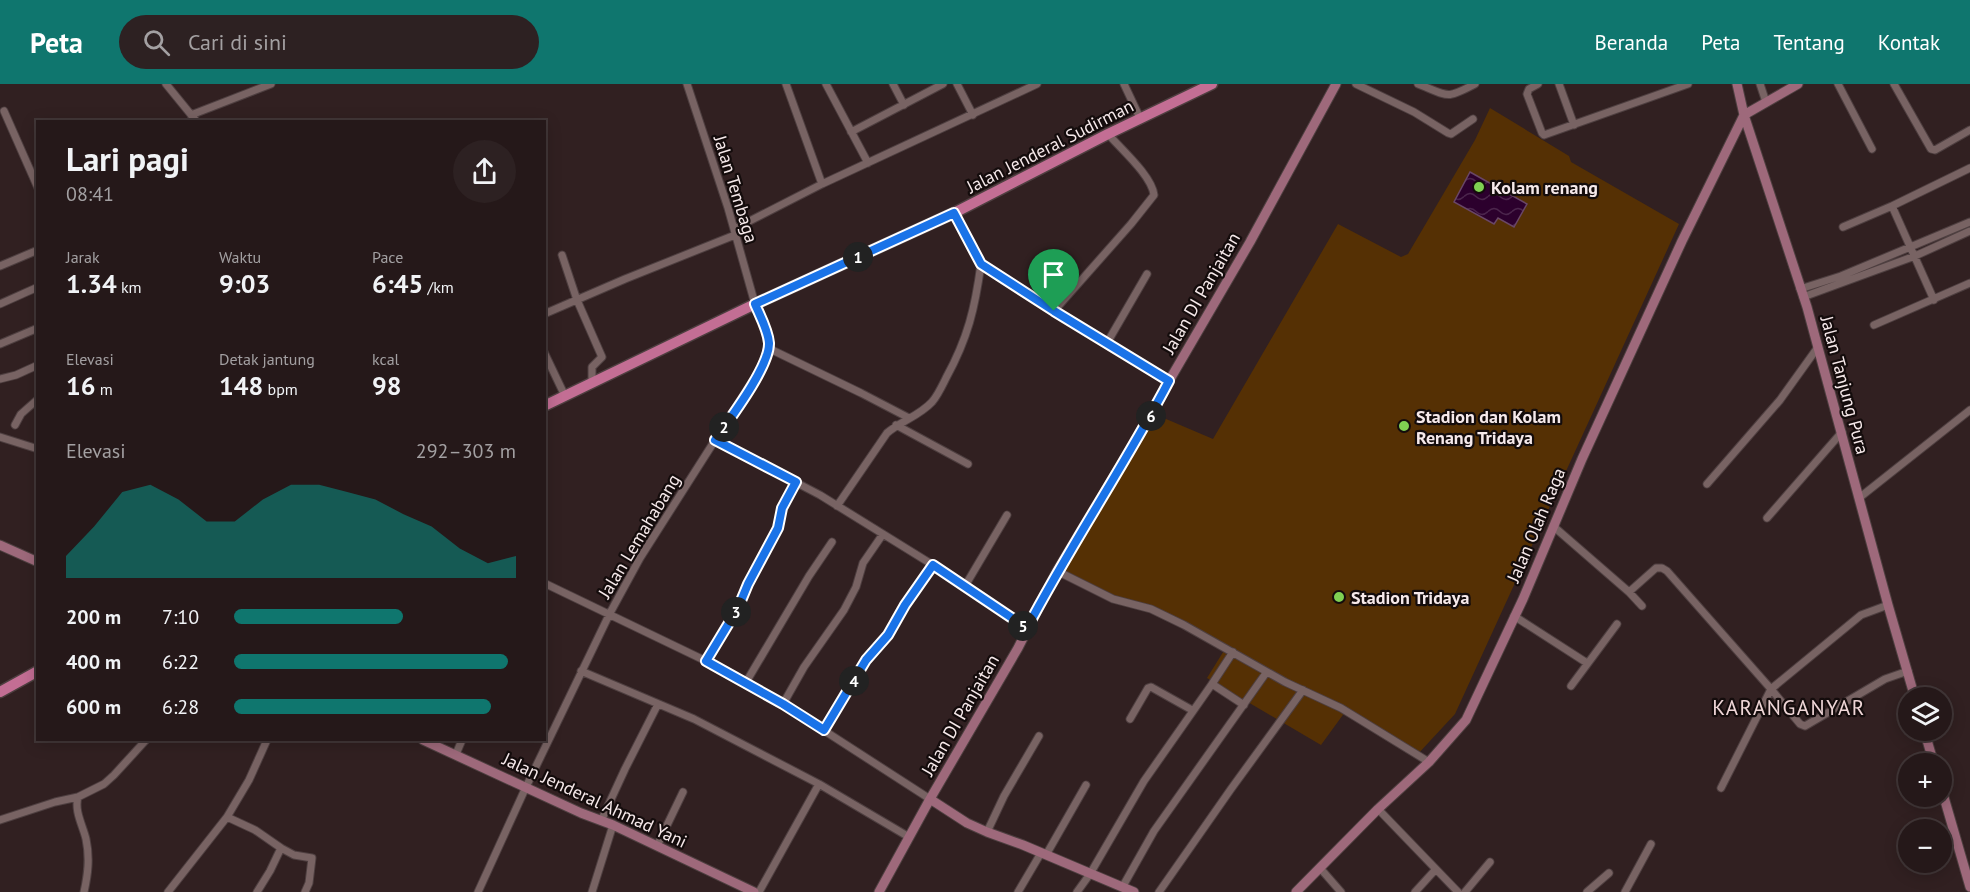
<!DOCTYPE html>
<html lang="id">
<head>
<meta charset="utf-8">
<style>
	body { margin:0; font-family:"PT Sans",sans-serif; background:#2d2122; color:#f1f3f6; height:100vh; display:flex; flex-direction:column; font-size:22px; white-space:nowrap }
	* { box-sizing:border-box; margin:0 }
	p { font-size:20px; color:#a3a0a2 }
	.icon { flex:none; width:33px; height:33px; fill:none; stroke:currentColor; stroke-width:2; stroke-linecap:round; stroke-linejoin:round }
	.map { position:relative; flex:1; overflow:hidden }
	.drawer { position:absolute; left:36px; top:36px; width:510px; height:621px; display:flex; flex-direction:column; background:#251819; border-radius:0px; box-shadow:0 3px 15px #0003,0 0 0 2px #423738 }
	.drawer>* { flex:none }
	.controls { position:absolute; left:1898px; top:603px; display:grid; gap:12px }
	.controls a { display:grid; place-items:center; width:54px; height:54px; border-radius:50%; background:#251819; box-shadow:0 3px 15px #0003,0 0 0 2px #423738; font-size:30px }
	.pin { position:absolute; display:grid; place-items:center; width:51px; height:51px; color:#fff; margin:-62px -26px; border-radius:50% 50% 50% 0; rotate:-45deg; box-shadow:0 0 6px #0007 }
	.pin .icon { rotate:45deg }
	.km { position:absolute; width:30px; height:30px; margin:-15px; border-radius:50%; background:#222; color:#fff; font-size:16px; line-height:30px; text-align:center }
	.round { display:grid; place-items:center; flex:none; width:63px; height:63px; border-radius:32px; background:#2d2122 }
	.overview { display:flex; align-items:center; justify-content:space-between; height:102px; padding:0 30px }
	h1 { font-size:33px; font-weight:700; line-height:45px }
	.figures { display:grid; grid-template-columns:repeat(3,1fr); gap:9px; height:102px; padding:6px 30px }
	.figures div { display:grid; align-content:center }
	.figures b { font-size:26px; font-weight:700 }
	.figures small { font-size:16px; font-weight:400 }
	.figures p { font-size:16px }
	.chart { height:168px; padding:12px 30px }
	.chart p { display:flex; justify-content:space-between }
	.chart svg { width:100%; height:108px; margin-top:6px; fill:#0f766e; opacity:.7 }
	ul { padding:0 30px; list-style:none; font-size:20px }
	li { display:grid; grid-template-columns:96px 72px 1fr; align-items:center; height:45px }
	li i { height:15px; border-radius:8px; background:#0f766e }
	header { display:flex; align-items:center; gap:36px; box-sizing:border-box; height:84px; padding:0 30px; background:#0f766e; color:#fff }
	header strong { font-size:28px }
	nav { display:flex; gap:33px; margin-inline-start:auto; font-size:21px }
	.search { width:420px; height:54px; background:#2d2122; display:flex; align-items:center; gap:15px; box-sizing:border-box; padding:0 21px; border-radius:33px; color:#a3a0a2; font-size:22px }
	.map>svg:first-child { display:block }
</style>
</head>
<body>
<header>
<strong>Peta</strong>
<div class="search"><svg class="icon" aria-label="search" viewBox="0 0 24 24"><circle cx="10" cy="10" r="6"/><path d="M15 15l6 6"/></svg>Cari di sini</div>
<nav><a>Beranda</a><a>Peta</a><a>Tentang</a><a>Kontak</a></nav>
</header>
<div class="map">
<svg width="1970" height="808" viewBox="0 0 1970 808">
	<defs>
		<pattern id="water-waves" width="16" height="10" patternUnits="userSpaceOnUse" patternTransform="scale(1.5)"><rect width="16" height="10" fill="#2c002d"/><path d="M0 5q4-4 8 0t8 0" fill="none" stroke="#4b254c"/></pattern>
	</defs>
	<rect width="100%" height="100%" fill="#312021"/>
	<path fill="#553004" d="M 1490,24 L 1569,72 L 1571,78 L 1679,140 L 1455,630 L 1417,671 L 1345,628 L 1321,661 L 1207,594 L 1225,565 L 1162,531 L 1121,521 L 1060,493 L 1152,329 L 1213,355 L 1338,140 L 1401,173 L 1408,170 L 1475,56 Z"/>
	<path fill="url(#water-waves)" stroke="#694666" stroke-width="1.5" d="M 1470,88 L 1527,120 L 1514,143 L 1498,134 L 1494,140 L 1454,118 Z"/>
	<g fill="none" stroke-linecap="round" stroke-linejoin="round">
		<g stroke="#4e3f40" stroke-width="9">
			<path id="street" d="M 166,0 L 197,38
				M 786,0 L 822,100
				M 826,0 L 868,79
				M 893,0 L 904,21
				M 957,0 L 973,31
				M 1124,0 L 1140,34
				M 1356,0 L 1414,28 L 1448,49 L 1451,50 L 1473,35
				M 1418,0 C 1449,12 1445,16 1475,0
				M 1538,0 L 1529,5 L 1527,10 L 1542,49 L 1544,51 L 1688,0
				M 1559,0 L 1574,41
				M 1760,0 L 1766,18
				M 1838,0 L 1872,65
				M 1894,0 L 1931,65 L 1935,66 L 1970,46
				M 4,27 L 38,104
				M 191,31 L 271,0
				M 851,48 L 943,0
				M 1892,122 L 1934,216
				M 954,129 L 981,180 L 1054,227 L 1169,297
				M 1843,143 L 1892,122 L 1970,84
				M 734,145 L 822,100 L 1037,0
				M 562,171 L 577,216 L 602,273 L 592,283 L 592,298
				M 0,182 L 38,166
				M 1800,205 L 1841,192 L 1970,138
				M 1803,213 L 1915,172 L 1970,147
				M 0,220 L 38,203
				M 1054,227 L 1131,140 L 1154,111 C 1152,92 1121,65 1108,50
				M 544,230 L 625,195 L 735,151
				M 1874,241 L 1970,199
				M 1107,259 L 1147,190
				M 0,260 L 38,244
				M 768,264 L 861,309 L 909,334
				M 544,268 L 565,312
				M 0,295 L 16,291 L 38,281
				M 15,341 L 21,330 L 38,315
				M 896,341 L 968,380
				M 0,353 L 38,365
				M 715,356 L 820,411 L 933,481 L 1027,544
				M 1707,400 L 1780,316 L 1818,263
				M 1859,414 L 1970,326
				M 837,422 L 887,349 C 901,337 919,332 932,318 C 938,311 942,302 946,294 C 968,254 975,224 981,180
				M 1767,434 L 1842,348
				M 1553,442 L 1629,508 L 1642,522
				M 1057,487 L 1113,515 L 1151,525 L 1184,541 L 1285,598 L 1341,624 L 1429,678
				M 544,499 L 706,577 L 783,620 L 930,715
				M 965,502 L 1007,431
				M 1629,508 L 1656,484 L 1662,484 L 1667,487 L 1771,605 L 1721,704
				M 1888,521 L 1861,531 L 1771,605 L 1800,640 L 1805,642 L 1885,595 L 1908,587
				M 1514,532 L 1587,579
				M 706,577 L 734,532 L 748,499 L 778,444 L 782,424 L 796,398
				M 581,587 L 694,635 L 819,700 L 909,753
				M 745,600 L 809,492 L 832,458
				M 1212,600 L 1233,568
				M 1571,602 L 1617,540
				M 783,620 L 804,583 L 844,526 L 856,503 L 863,479 L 883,450
				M 1130,635 L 1148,604 L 1151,603 L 1192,626
				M 824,646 L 866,576 L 888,551 L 905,521 L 933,481
				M 456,670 L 462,656
				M 1378,725 L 1458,808
				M 227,733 L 255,746 L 281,764
				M 0,736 L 55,718 L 78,713
				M 601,737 L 625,685 L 658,620
				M 987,748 L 1004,712 L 1039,652
				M 657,762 L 683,708
				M 1046,771 L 1086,701
				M 1320,784 L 1341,808
				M 1123,802 L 1154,747 L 1266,589
				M 84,808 C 88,790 90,774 86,755 C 83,742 74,727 78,713 L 104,700 L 114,691 L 146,656
				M 168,808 L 227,733 L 249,696 L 267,656
				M 257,808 L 270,787 L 281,764 L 294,771 L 312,774 L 309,799 L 305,808
				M 478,808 L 526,703 L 610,529 L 640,474 L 761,284 L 768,264 L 768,251 L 755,220 L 728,124 L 687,0
				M 592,808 L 613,741
				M 759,808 L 819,700
				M 1018,808 L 1041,769
				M 1077,808 L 1090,790 L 1144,697 L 1212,600 L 1244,621
				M 1159,808 L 1231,705 L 1303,606
				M 1415,808 L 1436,785
				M 1465,808 L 1490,778
				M 1587,808 L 1609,789
				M 1625,808 L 1651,760"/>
		</g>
		<g stroke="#4e3f40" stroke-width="11">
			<path id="secondary" d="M 1737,0 L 1744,31 L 1807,223 L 1888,521 L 1915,614
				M 0,461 L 38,478
				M 1924,646 L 1934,680
				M 423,656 L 581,729 L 613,741 L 754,808
				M 1941,703 L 1970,803
				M 930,715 L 967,739 L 987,748 L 1023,761 L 1134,808
				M 879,808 L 930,715 L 1018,564 L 1057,487 L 1149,335 L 1169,297 L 1250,158 L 1336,0
				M 1296,808 L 1378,725 L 1429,678 L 1466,636 L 1523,515 L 1582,375 L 1682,157 L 1744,31 L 1798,0"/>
		</g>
		<g stroke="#4e3f40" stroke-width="13">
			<path id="primary" d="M 544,322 L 755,220 L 954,129 L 1108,50 L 1212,0
				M 0,608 L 38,587"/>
		</g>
		<use href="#street" stroke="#786363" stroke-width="7"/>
		<use href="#secondary" stroke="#9e697b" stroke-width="9"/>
		<use href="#primary" stroke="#c36e94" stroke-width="10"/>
	</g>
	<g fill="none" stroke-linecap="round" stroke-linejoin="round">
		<g stroke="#fff" stroke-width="12">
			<path id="route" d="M 954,129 L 981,180 L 1054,227 L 1169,297 C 1125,381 1071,460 1027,544 L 933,481 L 905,521 L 888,551 L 866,576 L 824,646 L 783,620 L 706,577 L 738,524 L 748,500 L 778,444 L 782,424 L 796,398 L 715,356 C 729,336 770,282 769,259 C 768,246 760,232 755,220 Z"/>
		</g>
		<use href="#route" stroke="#1a73e8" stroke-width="8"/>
	</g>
	<g fill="#7fd052" stroke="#140c0c" stroke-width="2">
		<circle cx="1479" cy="103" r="6"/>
		<circle cx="1404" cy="342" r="6"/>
		<circle cx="1339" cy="513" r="6"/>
	</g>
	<g text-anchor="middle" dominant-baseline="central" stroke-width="4.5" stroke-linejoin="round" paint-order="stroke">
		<g font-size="18" fill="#f6e9ea" stroke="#140c0c">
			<text transform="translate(1050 62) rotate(-27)">Jalan Jenderal Sudirman</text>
			<text transform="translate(736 105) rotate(73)">Jalan Tembaga</text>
			<text transform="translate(1201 209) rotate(-60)">Jalan DI Panjaitan</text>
			<text transform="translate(1845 301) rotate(75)">Jalan Tanjung Pura</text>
			<text transform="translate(1536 441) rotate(-67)">Jalan Olah Raga</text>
			<text transform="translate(639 452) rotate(-59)">Jalan Lemahabang</text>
			<text transform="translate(960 631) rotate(-60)">Jalan DI Panjaitan</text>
			<text transform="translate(595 716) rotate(25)">Jalan Jenderal Ahmad Yani</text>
		</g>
		<g font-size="18" font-weight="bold" fill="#f6e9ea" stroke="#140c0c" text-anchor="start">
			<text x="1491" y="103">Kolam renang</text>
			<text x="1416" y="332">Stadion dan Kolam<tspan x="1416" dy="21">Renang Tridaya</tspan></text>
			<text x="1351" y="513">Stadion Tridaya</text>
		</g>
		<g font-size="21" letter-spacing="1.5" fill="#efd6d7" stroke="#140c0c">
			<text x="1789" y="623">KARANGANYAR</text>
		</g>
	</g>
</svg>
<div class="controls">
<a><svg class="icon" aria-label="layers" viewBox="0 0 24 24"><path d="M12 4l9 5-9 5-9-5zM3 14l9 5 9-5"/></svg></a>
<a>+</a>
<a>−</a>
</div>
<div class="pin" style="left:1054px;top:227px;background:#1e9e55"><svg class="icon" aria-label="arrive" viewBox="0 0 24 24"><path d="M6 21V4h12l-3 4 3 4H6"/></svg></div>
<b class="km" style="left:858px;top:173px">1</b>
<b class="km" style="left:724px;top:343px">2</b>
<b class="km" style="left:736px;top:528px">3</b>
<b class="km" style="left:854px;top:597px">4</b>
<b class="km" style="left:1023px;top:542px">5</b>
<b class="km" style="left:1151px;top:332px">6</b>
<section class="drawer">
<div class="overview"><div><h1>Lari pagi</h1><p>08:41</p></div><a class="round"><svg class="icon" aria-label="share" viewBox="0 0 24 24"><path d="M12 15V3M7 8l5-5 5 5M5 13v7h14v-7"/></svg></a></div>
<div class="figures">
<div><p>Jarak</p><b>1.34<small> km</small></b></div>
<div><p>Waktu</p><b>9:03</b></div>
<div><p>Pace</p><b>6:45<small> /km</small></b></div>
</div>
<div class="figures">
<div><p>Elevasi</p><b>16<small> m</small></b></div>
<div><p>Detak jantung</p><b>148<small> bpm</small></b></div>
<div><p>kcal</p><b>98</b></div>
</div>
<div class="chart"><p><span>Elevasi</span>292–303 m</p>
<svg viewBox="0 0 160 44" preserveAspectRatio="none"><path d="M0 44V35L10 23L20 9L30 6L40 12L50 21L60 21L70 12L80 6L90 6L100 9L110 12L120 18L130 23L140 32L150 38L160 35V44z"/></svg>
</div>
<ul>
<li><b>200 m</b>7:10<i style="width:60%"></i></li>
<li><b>400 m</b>6:22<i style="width:97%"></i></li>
<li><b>600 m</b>6:28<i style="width:91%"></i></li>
</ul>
</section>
</div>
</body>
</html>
